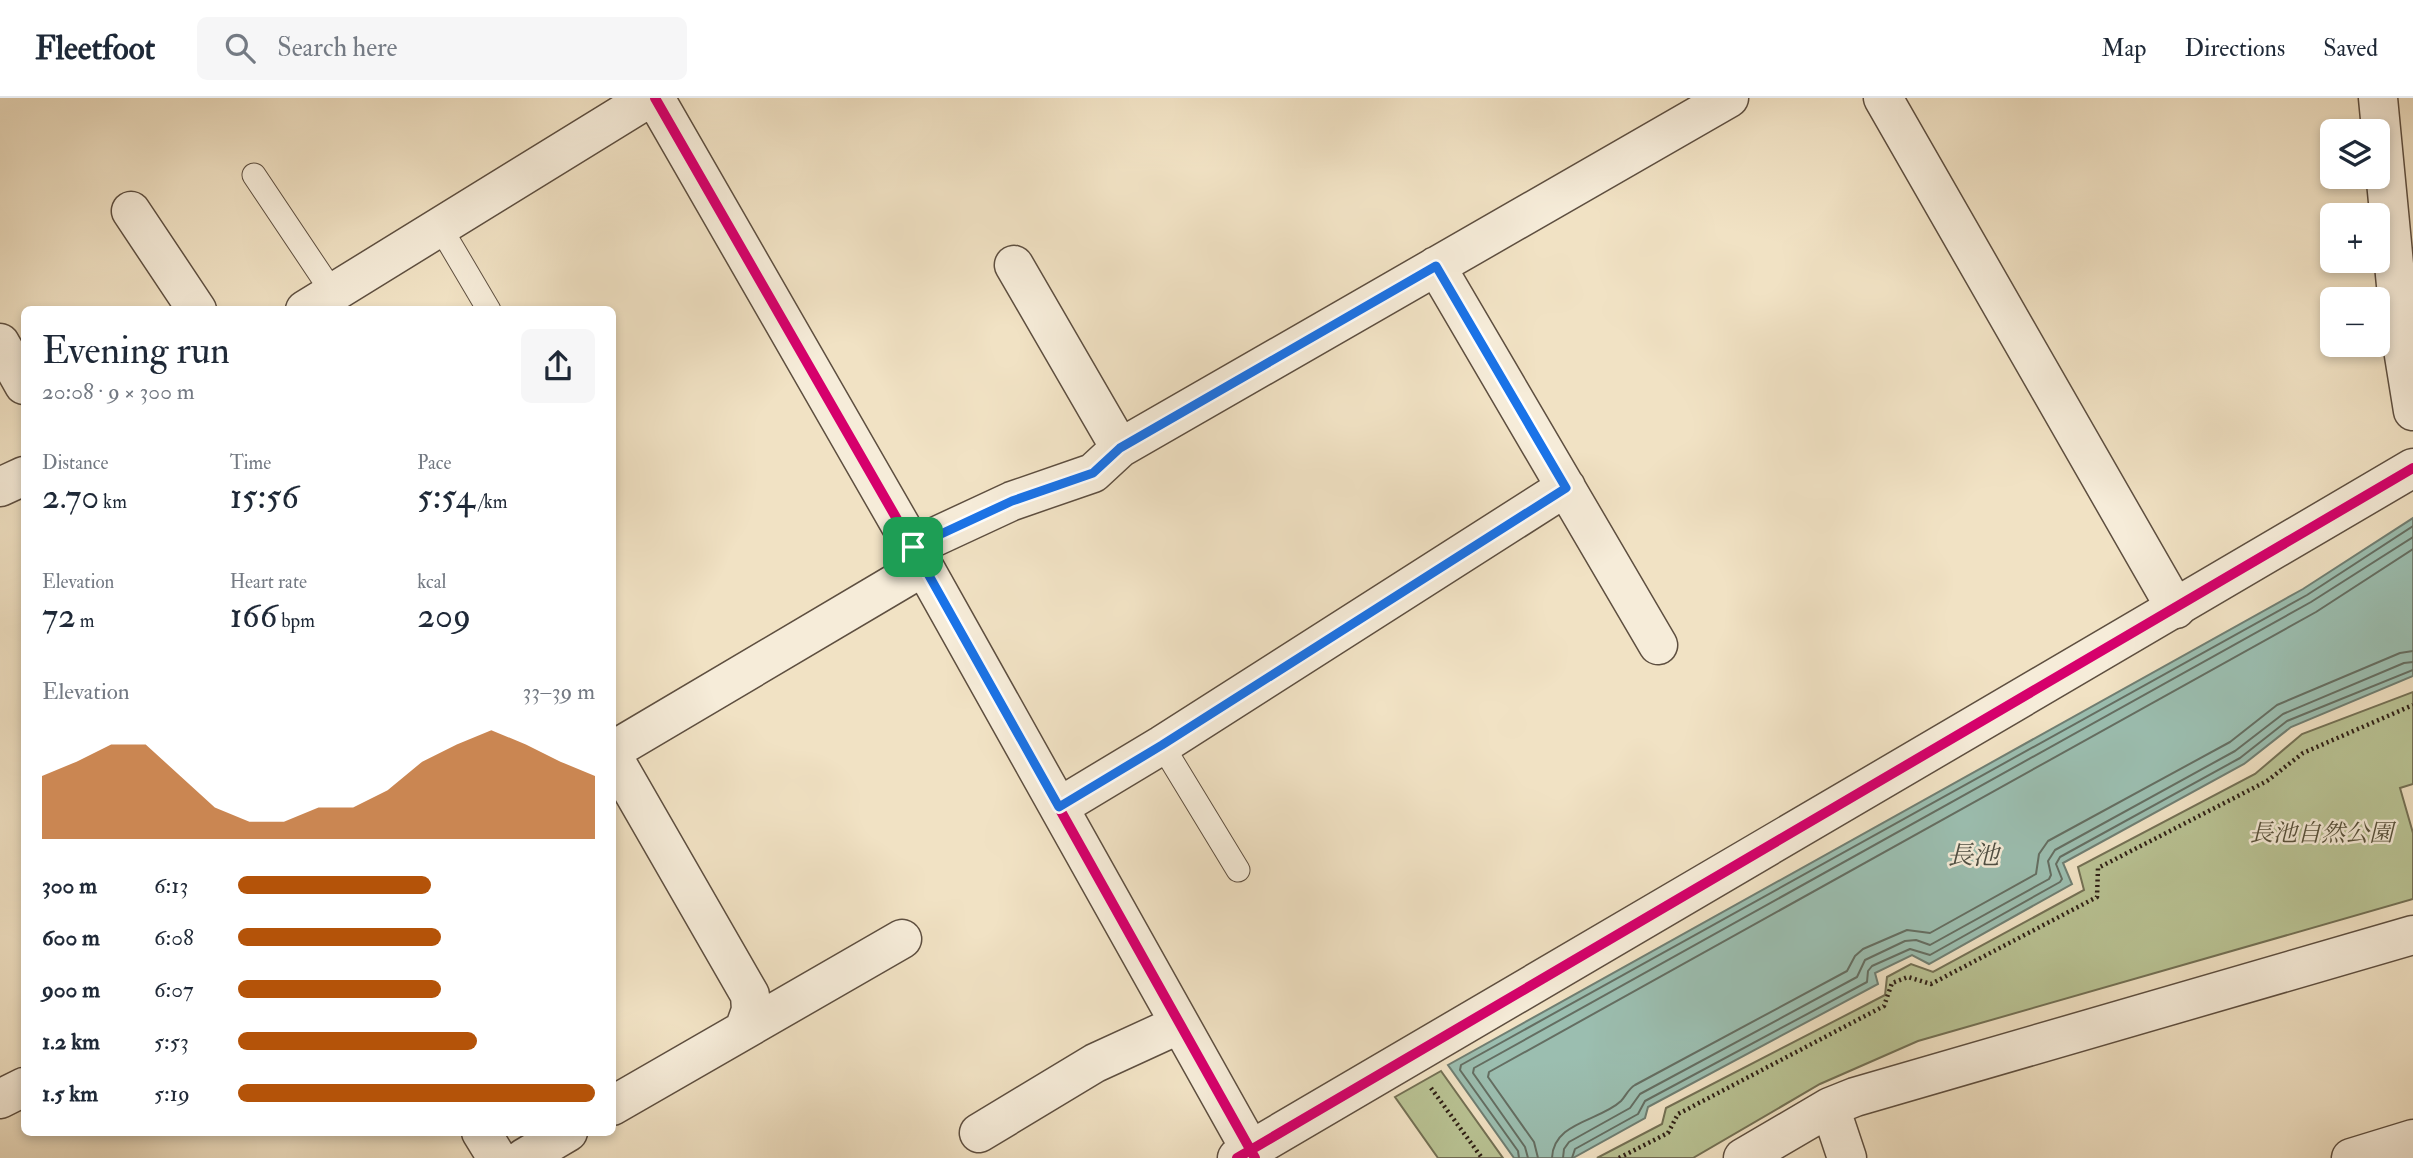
<!DOCTYPE html>
<html lang="en">
<head>
<meta charset="utf-8">
<style>
	body { margin:0; font-family:"IM FELL Double Pica","Noto Serif JP",serif; background:#f6f6f7; color:#1f2937; height:100vh; display:flex; flex-direction:column; font-size:26px; white-space:nowrap }
	* { box-sizing:border-box; margin:0 }
	p { font-size:23px; color:#747a83 }
	.icon { flex:none; width:38px; height:38px; fill:none; stroke:currentColor; stroke-width:2; stroke-linecap:round; stroke-linejoin:round }
	.map { position:relative; flex:1; overflow:hidden }
	.panel { position:absolute; left:21px; top:208px; width:595px; height:830px; display:flex; flex-direction:column; background:#fff; border-radius:10px; box-shadow:0 4px 10px #0003 }
	.panel>* { flex:none }
	.tools { position:absolute; left:2320px; top:21px; display:grid; gap:14px }
	.tools a { display:grid; place-items:center; width:70px; height:70px; border-radius:10px; background:#fff; box-shadow:0 4px 10px #0003; font-size:35px }
	.pin { position:absolute; display:grid; place-items:center; width:60px; height:60px; color:#fff; margin:-30px; border-radius:14px; box-shadow:0 4px 10px #0006 }
	.round { display:grid; place-items:center; flex:none; width:74px; height:74px; border-radius:10px; background:#f6f6f7 }
	.summary { display:flex; align-items:center; justify-content:space-between; height:119px; padding:0 21px }
	h1 { font-size:38px; font-weight:600; line-height:52px }
	.metrics { display:grid; grid-template-columns:repeat(3,1fr); gap:10px; height:119px; padding:7px 21px }
	.metrics div { display:grid; align-content:center }
	.metrics b { font-size:35px; font-weight:600 }
	.metrics small { font-size:19px; font-weight:400 }
	.metrics p { font-size:19px }
	.chart { height:196px; padding:14px 21px }
	.chart p { display:flex; justify-content:space-between }
	.chart svg { width:100%; height:126px; margin-top:7px; fill:#b45309; opacity:.7 }
	ul { padding:0 21px; list-style:none; font-size:23px }
	li { display:grid; grid-template-columns:112px 84px 1fr; align-items:center; height:52px }
	li i { height:18px; border-radius:9px; background:#b45309 }
	header { display:flex; align-items:center; gap:42px; box-sizing:border-box; height:98px; padding:0 35px; background:#fff; border-bottom:2px solid #e0e1e3 }
	header strong { font-size:33px }
	nav { display:flex; gap:38px; margin-inline-start:auto; font-size:24px }
	.search { width:490px; height:63px; background:#f6f6f7; display:flex; align-items:center; gap:18px; box-sizing:border-box; padding:0 24px; border-radius:10px; color:#747a83; font-size:26px }
	.map>svg:first-child { display:block }
</style>
</head>
<body>
<header>
<strong>Fleetfoot</strong>
<div class="search"><svg class="icon" aria-label="search" viewBox="0 0 24 24"><circle cx="10" cy="10" r="6"/><path d="M15 15l6 6"/></svg>Search here</div>
<nav><a>Map</a><a>Directions</a><a>Saved</a></nav>
</header>
<div class="map">
<svg width="2413" height="1060" viewBox="0 0 2413 1060">
	<rect width="100%" height="100%" fill="#f1e2c4"/>
	<filter id="stains"><feTurbulence type="fractalNoise" baseFrequency=".00286" numOctaves="4"/><feColorMatrix values="0 0 0 0 .2 0 0 0 0 .09 0 0 0 0 .02 0 0 0 .5 -.17"/></filter>
	<radialGradient id="worn" r=".72"><stop offset=".6" stop-color="#630" stop-opacity="0"/><stop offset="1" stop-color="#630" stop-opacity=".3"/></radialGradient>
	<path fill="#b9c394" stroke="#737054" stroke-width="2" d="M 2413,594 L 2413,686 L 2400,690 L 2413,735 L 2413,801 L 1918,943 L 1820,986 L 1693,1060 L 1597,1060 L 1662,1026 L 1666,1010 L 1885,897 L 1887,879 L 1911,866 L 1933,874 L 2084,792 L 2078,769 L 2255,676 L 2302,636 Z
		M 1441,973 L 1503,1060 L 1438,1060 L 1395,999 Z"/>
	<path fill="#9bbeb0" stroke="#6f7e72" stroke-width="2" d="M 2413,420 L 2413,578 L 2291,629 L 2244,666 L 2063,765 L 2072,786 L 1929,866 L 1912,857 L 1875,875 L 1878,886 L 1648,1009 L 1645,1020 L 1573,1060 L 1514,1060 L 1448,967 L 2303,491 Z"/>
	<g fill="none" stroke-linecap="round" stroke-linejoin="round">
		<path stroke="#646e62" stroke-width="2" d="M 1519,1060 L 1518,1053 L 1460,972 L 1461,967 L 2307,497 L 2413,428
			M 1528,1060 L 1525,1049 L 1473,975 L 1474,970 L 2311,504 L 2413,439
			M 1538,1060 L 1534,1044 L 1488,979 L 1489,974 L 2316,514 L 2413,451
			M 1552,1060 C 1553,1024 1600,1023 1621,1003 C 1626,998 1628,991 1635,987 L 1847,873 L 1855,858 L 1863,851 L 1907,832 L 1930,835 L 2036,776 L 2039,756 L 2048,743 L 2230,644 L 2277,607 L 2400,555 L 2413,553
			M 1563,1060 L 1564,1051 L 1569,1044 L 1630,1010 L 1640,996 L 1857,879 L 1865,862 L 1905,843 L 1916,842 L 1930,847 L 2049,781 L 2051,777 L 2048,763 L 2055,752 L 2235,653 L 2283,616 L 2404,565 L 2413,564
			M 1572,1060 L 1575,1051 L 1638,1016 L 1645,1003 L 1867,884 L 1868,873 L 1872,868 L 1910,851 L 1930,857 L 2060,784 L 2062,781 L 2056,766 L 2060,759 L 2240,660 L 2287,623 L 2413,572"/>
		<g stroke="#5e4f40" stroke-width="25">
			<path id="service" d="M 254,77 L 333,195
				M 440,129 L 489,212
				M 1162,647 L 1238,772"/>
		</g>
		<g stroke="#5e4f40" stroke-width="41">
			<path id="minor" d="M 655,0 L 913,449 L 1255,1060
				M 1883,0 L 2176,511
				M 2378,0 L 2401,239 L 2413,313
				M 131,113 L 197,212
				M 1014,167 L 1120,350
				M 1436,168 L 1658,547
				M 305,212 L 649,0
				M 0,245 L 24,287
				M 0,389 L 24,378
				M 913,449 L 1012,403 L 1093,375 L 1120,350 L 1729,0
				M 612,653 L 923,469
				M 612,657 L 750,897 L 751,912 L 744,932
				M 1059,709 L 1162,647 L 1566,389
				M 612,1008 L 902,841
				M 1830,1009 L 1855,999 L 2413,837
				M 481,1034 L 497,1060
				M 979,1035 L 1095,965 L 1180,926
				M 524,1060 L 568,1034
				M 1743,1060 L 1830,1009 L 1847,1060
				M 2351,1060 L 2413,1041"/>
		</g>
		<g stroke="#5e4f40" stroke-width="41">
			<path id="tertiary" d="M 0,1001 L 24,989
				M 1237,1060 L 2413,370"/>
		</g>
		<path stroke="#2d1e14" stroke-width="4.5" stroke-dasharray="2 3.5" stroke-linecap="butt" d="M 1431,990 L 1482,1060
			M 1619,1060 L 1668,1035 L 1678,1016 L 1884,908 L 1892,885 L 1908,879 L 1931,886 L 2097,799 L 2098,770 L 2267,683 L 2303,655 L 2413,607"/>
		<use href="#service" stroke="#f6ecd9" stroke-width="23"/>
		<use href="#minor" stroke="#f6ecd9" stroke-width="38"/>
		<use href="#tertiary" stroke="#f6ecd9" stroke-width="38"/>
		<g stroke="#f6ecd9" stroke-width="15">
			<path id="cycleway" d="M 655,0 L 913,449 L 1255,1060
				M 1237,1060 L 2413,370"/>
		</g>
		<use href="#cycleway" stroke="#d6006c" stroke-width="10"/>
	</g>
	<g fill="none" stroke-linecap="round" stroke-linejoin="round">
		<g stroke="#fff" stroke-width="14">
			<path id="route" d="M 1436,168 L 1566,390 L 1162,647 L 1059,709 L 913,449 L 1012,403 L 1093,375 L 1120,350 Z"/>
		</g>
		<use href="#route" stroke="#1a73e8" stroke-width="9"/>
	</g>
	<g text-anchor="middle" dominant-baseline="central" stroke-width="5" stroke-linejoin="round" paint-order="stroke">
		<g font-size="24" font-style="italic" fill="#57503a" stroke="#f6ecd9">
			<text x="2321" y="735">長池自然公園</text>
		</g>
		<g font-size="26" font-style="italic" fill="#4e4e43" stroke="#f6ecd9">
			<text x="1973" y="758">長池</text>
		</g>
	</g>
	<rect width="100%" height="100%" filter="url(#stains)"/>
	<rect width="100%" height="100%" fill="url(#worn)"/>
</svg>
<div class="tools">
<a><svg class="icon" aria-label="layers" viewBox="0 0 24 24"><path d="M12 4l9 5-9 5-9-5zM3 14l9 5 9-5"/></svg></a>
<a>+</a>
<a>−</a>
</div>
<div class="pin" style="left:913px;top:449px;background:#1e9e55"><svg class="icon" aria-label="arrive" viewBox="0 0 24 24"><path d="M6 21V4h12l-3 4 3 4H6"/></svg></div>
<section class="panel">
<div class="summary"><div><h1>Evening run</h1><p>20:08 · 9 × 300 m</p></div><a class="round"><svg class="icon" aria-label="share" viewBox="0 0 24 24"><path d="M12 15V3M7 8l5-5 5 5M5 13v7h14v-7"/></svg></a></div>
<div class="metrics">
<div><p>Distance</p><b>2.70<small> km</small></b></div>
<div><p>Time</p><b>15:56</b></div>
<div><p>Pace</p><b>5:54<small> /km</small></b></div>
</div>
<div class="metrics">
<div><p>Elevation</p><b>72<small> m</small></b></div>
<div><p>Heart rate</p><b>166<small> bpm</small></b></div>
<div><p>kcal</p><b>209</b></div>
</div>
<div class="chart"><p><span>Elevation</span>33–39 m</p>
<svg viewBox="0 0 160 44" preserveAspectRatio="none"><path d="M0 44V22L10 17L20 11L30 11L40 22L50 33L60 38L70 38L80 33L90 33L100 27L110 17L120 11L130 6L140 11L150 17L160 22V44z"/></svg>
</div>
<ul>
<li><b>300 m</b>6:13<i style="width:54%"></i></li>
<li><b>600 m</b>6:08<i style="width:57%"></i></li>
<li><b>900 m</b>6:07<i style="width:57%"></i></li>
<li><b>1.2 km</b>5:53<i style="width:67%"></i></li>
<li><b>1.5 km</b>5:19<i style="width:100%"></i></li>
</ul>
</section>
</div>
</body>
</html>
